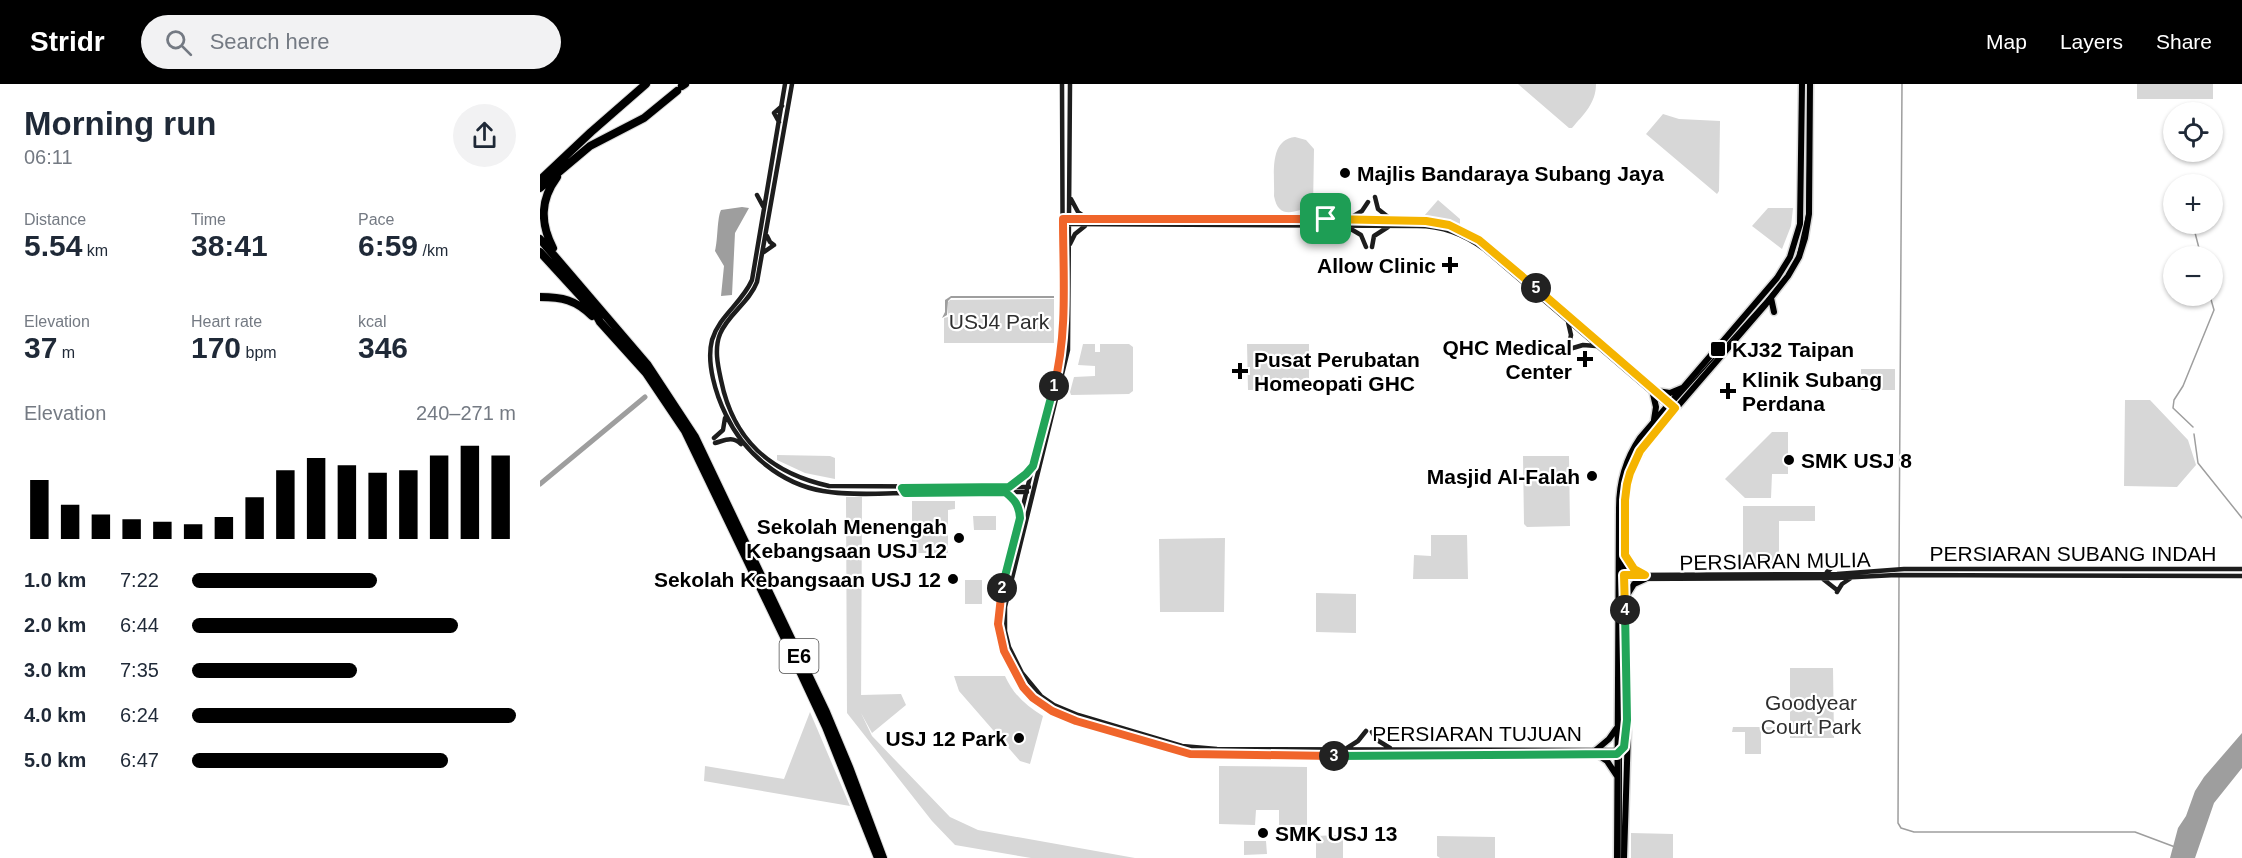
<!DOCTYPE html>
<html lang="en">
<head>
<meta charset="utf-8">
<style>
	body { margin:0; font-family:Helvetica,sans-serif; background:#f2f2f3; color:#1f2937; height:100vh; display:flex; flex-direction:column; font-size:22px; white-space:nowrap }
	* { box-sizing:border-box; margin:0 }
	p { font-size:20px; color:#747a83 }
	.icon { flex:none; width:33px; height:33px; fill:none; stroke:currentColor; stroke-width:2; stroke-linecap:round; stroke-linejoin:round }
	.map { position:relative; flex:1; overflow:hidden }
	.details { display:flex; flex-direction:column; background:#fff; width:540px }
	.details>* { flex:none }
	.fabs { position:absolute; left:1623px; top:18px; display:grid; gap:12px }
	.fabs a { display:grid; place-items:center; width:60px; height:60px; border-radius:50%; background:#fff; box-shadow:0 2px 4px #0004; font-size:30px }
	.pin { position:absolute; display:grid; place-items:center; width:51px; height:51px; color:#fff; margin:-26px; border-radius:12px; box-shadow:0 3px 9px #0006 }
	.km { position:absolute; width:30px; height:30px; margin:-15px; border-radius:50%; background:#222; color:#fff; font-size:16px; line-height:30px; text-align:center }
	.round { display:grid; place-items:center; flex:none; width:63px; height:63px; border-radius:32px; background:#f2f2f3 }
	.head { display:flex; align-items:center; justify-content:space-between; height:102px; padding:0 24px }
	h1 { font-size:33px; font-weight:700; line-height:45px }
	.metrics { display:grid; grid-template-columns:repeat(3,1fr); gap:9px; height:102px; padding:6px 24px }
	.metrics div { display:grid; align-content:center }
	.metrics b { font-size:30px; font-weight:700 }
	.metrics small { font-size:16px; font-weight:400 }
	.metrics p { font-size:16px }
	.chart { height:168px; padding:12px 24px }
	.chart p { display:flex; justify-content:space-between }
	.chart svg { width:100%; height:108px; margin-top:6px; stroke:#000; stroke-width:6 }
	ul { padding:0 24px; list-style:none; font-size:20px }
	li { display:grid; grid-template-columns:96px 72px 1fr; align-items:center; height:45px }
	li i { height:15px; border-radius:8px; background:#000 }
	header { display:flex; align-items:center; gap:36px; box-sizing:border-box; height:84px; padding:0 30px; background:#000; color:#fff }
	header strong { font-size:28px }
	nav { display:flex; gap:33px; margin-inline-start:auto; font-size:21px }
	.search { width:420px; height:54px; background:#f2f2f3; display:flex; align-items:center; gap:15px; box-sizing:border-box; padding:0 21px; border-radius:33px; color:#747a83; font-size:22px }
	main { display:flex; flex:1; min-height:0 }
	.map>svg:first-child { display:block }
</style>
</head>
<body>
<header>
<strong>Stridr</strong>
<div class="search"><svg class="icon" aria-label="search" viewBox="0 0 24 24"><circle cx="10" cy="10" r="6"/><path d="M15 15l6 6"/></svg>Search here</div>
<nav><a>Map</a><a>Layers</a><a>Share</a></nav>
</header>
<main>
<section class="details">
<div class="head"><div><h1>Morning run</h1><p>06:11</p></div><a class="round"><svg class="icon" aria-label="share" viewBox="0 0 24 24"><path d="M12 15V3M7 8l5-5 5 5M5 13v7h14v-7"/></svg></a></div>
<div class="metrics">
<div><p>Distance</p><b>5.54<small> km</small></b></div>
<div><p>Time</p><b>38:41</b></div>
<div><p>Pace</p><b>6:59<small> /km</small></b></div>
</div>
<div class="metrics">
<div><p>Elevation</p><b>37<small> m</small></b></div>
<div><p>Heart rate</p><b>170<small> bpm</small></b></div>
<div><p>kcal</p><b>346</b></div>
</div>
<div class="chart"><p><span>Elevation</span>240–271 m</p>
<svg viewBox="0 0 160 44" preserveAspectRatio="none"><path d="M5 44V20M15 44V30M25 44V34M35 44V36M45 44V37M55 44V38M65 44V35M75 44V27M85 44V16M95 44V11M105 44V14M115 44V17M125 44V16M135 44V10M145 44V6M155 44V10"/></svg>
</div>
<ul>
<li><b>1.0 km</b>7:22<i style="width:57%"></i></li>
<li><b>2.0 km</b>6:44<i style="width:82%"></i></li>
<li><b>3.0 km</b>7:35<i style="width:51%"></i></li>
<li><b>4.0 km</b>6:24<i style="width:100%"></i></li>
<li><b>5.0 km</b>6:47<i style="width:79%"></i></li>
</ul>
</section>
<div class="map">
<svg width="1702" height="774" viewBox="0 0 1702 774">
	<rect width="100%" height="100%" fill="#fff"/>
	<path fill="#d7d7d7" d="M 978,0 L 1056,0 C 1056,19 1044,30 1032,44 L 1029,44 Z
		M 1597,0 L 1673,0 L 1673,15 L 1597,15 Z
		M 1123,30 L 1139,35 L 1180,37 L 1179,107 L 1177,110 L 1106,50 Z
		M 755,53 L 766,56 L 774,65 L 773,124 C 758,124 739,139 734,112 C 735,92 728,56 755,53 Z
		M 898,116 L 920,135 L 920,140 L 884,132 Z
		M 1228,124 L 1253,124 L 1251,142 L 1242,165 L 1212,142 Z
		M 514,215 L 514,259 L 404,259 L 404,234 L 408,233 L 408,218 L 410,216 Z
		M 543,260 L 555,260 L 555,268 L 560,268 L 560,260 L 589,260 L 593,263 L 593,307 L 589,310 L 531,311 L 530,308 L 534,293 L 555,292 L 555,282 L 538,281 Z
		M 707,260 L 769,260 L 769,305 L 708,306 Z
		M 1321,285 L 1355,285 L 1355,306 L 1321,306 Z
		M 1585,316 L 1610,316 L 1648,356 L 1656,381 L 1637,403 L 1584,402 Z
		M 1232,348 L 1248,348 L 1248,390 L 1232,390 L 1231,414 L 1205,414 L 1185,395 Z
		M 237,371 L 290,372 L 295,374 L 295,395 L 265,389 L 237,376 Z
		M 983,372 L 1029,372 L 1030,442 L 987,443 L 984,440 Z
		M 306,413 L 322,413 L 321,629 L 332,652 L 410,733 L 438,746 L 595,774 L 491,774 L 415,761 L 392,737 L 307,629 Z
		M 372,417 L 415,417 L 415,425 L 408,426 L 408,469 L 372,469 Z
		M 1203,422 L 1275,422 L 1275,437 L 1239,437 L 1239,479 L 1203,479 Z
		M 433,432 L 456,432 L 456,446 L 434,446 Z
		M 891,451 L 927,451 L 928,495 L 873,495 L 874,471 L 891,472 Z
		M 685,454 L 684,528 L 620,528 L 619,455 Z
		M 425,496 L 442,496 L 442,520 L 425,520 Z
		M 776,509 L 816,510 L 816,549 L 776,548 Z
		M 1250,584 L 1293,584 L 1294,654 L 1250,654 Z
		M 414,592 L 465,592 C 473,610 486,622 503,632 L 490,680 L 480,677 L 419,607 Z
		M 361,610 L 366,621 L 332,649 L 321,629 L 321,611 Z
		M 270,628 L 310,722 L 164,697 L 165,682 L 244,695 Z
		M 1193,643 L 1235,643 L 1235,647 L 1221,647 L 1221,670 L 1205,670 L 1205,648 L 1192,648 Z
		M 679,682 L 767,683 L 767,741 L 739,741 L 739,726 L 716,726 L 715,741 L 679,740 Z
		M 1091,749 L 1133,750 L 1133,774 L 1091,774 Z
		M 799,751 L 803,755 L 803,774 L 776,774 L 776,752 Z
		M 897,752 L 955,753 L 955,774 L 900,774 L 897,772 Z
		M 704,757 L 726,757 L 727,770 L 704,771 Z"/>
	<path fill="#9e9e9e" d="M 202,123 L 209,124 L 195,149 L 192,211 L 181,212 L 184,182 L 175,167 C 178,155 177,134 181,126 Z
		M 411,212 L 514,212 L 514,214 L 411,214 L 408,217 L 407,231 L 402,234 L 405,228 L 405,216 Z
		M 1702,649 L 1702,684 L 1674,719 L 1655,774 L 1630,774 L 1638,744 L 1646,732 L 1655,707 L 1664,693 Z"/>
	<g fill="none" stroke-linecap="round" stroke-linejoin="round">
		<path stroke="#9e9e9e" stroke-width="1.5" d="M 1653,141 L 1661,172
			M 1653,343 L 1633,324 L 1634,316 L 1643,302 L 1674,226 L 1670,212
			M 1654,350 L 1658,379 L 1702,434
			M 1359,485 L 1362,0
			M 1359,493 L 1358,739 L 1361,744 L 1374,748 L 1595,748 L 1635,763"/>
		<path stroke="#9e9e9e" stroke-width="5" d="M 0,400 L 105,313"/>
		<g stroke="#dbdbdb" stroke-width="9">
			<path id="primary" d="M 1231,214 L 1234,228
				M 1117,307 L 1130,309 L 1142,304
				M 1113,310 L 1116,323 L 1114,336
				M 1085,471 L 1094,485 L 1105,491
				M 1086,513 L 1094,500 L 1105,495
				M 1056,666 L 1069,655 L 1076,645
				M 1058,671 L 1067,677 L 1077,692
				M 1077,774 L 1079,424 C 1079,398 1085,376 1100,354 L 1237,194 L 1250,173 L 1260,140 L 1262,0
				M 1084,774 L 1088,648 L 1085,617 L 1085,416 L 1090,389 L 1106,359 L 1226,220 L 1248,192 L 1259,173 L 1265,154 L 1269,130 L 1270,0"/>
		</g>
		<g stroke="#dbdbdb" stroke-width="10">
			<path id="motorway" d="M 142,2 L 145,0
				M 0,96 L 51,48 L 106,0
				M 0,104 L 50,62 L 104,34 L 137,7
				M 0,155 L 107,280 L 155,353 L 286,628 L 309,683 L 343,774
				M 13,164 C 0,139 0,116 17,93
				M 0,168 L 54,227 L 60,238 L 106,289 L 145,347 L 246,557
				M 0,213 C 22,213 36,216 52,232
				M 251,568 L 286,643 L 338,774"/>
		</g>
		<path stroke="#1d1d1d" stroke-width="4.5" d="M 245,0 L 212,196 C 202,219 179,232 172,256 C 166,279 176,311 186,331 C 204,369 241,400 283,407 C 311,412 341,409 369,409 C 409,408 448,408 487,408
			M 252,0 L 217,198 C 209,219 188,230 180,250 C 174,265 178,282 181,296 C 193,356 230,389 289,402 L 489,403
			M 522,0 L 523,248 L 521,267 L 458,523 C 457,559 472,601 504,622 C 522,634 543,639 564,645 C 590,653 617,661 643,668 L 659,671 L 832,673 L 1077,671
			M 530,0 L 528,266 L 465,523 L 465,547 L 469,563 L 482,589 L 501,612 L 514,621 L 538,631 L 642,662 L 677,665 L 1077,666
			M 239,38 L 234,29 L 242,22
			M 217,111 L 224,124
			M 835,113 L 838,125 L 852,136
			M 531,115 L 538,128 L 548,135
			M 810,134 L 822,127 L 828,118
			M 529,135 L 868,136 C 899,137 924,143 949,163 L 1135,324
			M 526,140 L 877,142 C 903,142 924,150 945,166 L 1133,327
			M 809,144 L 821,151 L 826,163
			M 530,160 L 535,150 L 545,142
			M 832,163 L 834,152 L 848,143
			M 224,168 L 234,161 L 230,158 L 227,152
			M 1028,238 L 1031,251 L 1029,261
			M 1033,264 L 1043,261 L 1056,262
			M 174,354 L 183,346 L 185,334
			M 175,359 C 186,356 192,352 201,360
			M 469,403 L 492,383
			M 466,408 L 477,420 L 480,430
			M 1287,488 L 1297,479
			M 1084,491 L 1297,490 L 1364,485 L 1702,485
			M 1084,495 L 1297,494 L 1356,491 L 1702,492
			M 1283,495 L 1297,506
			M 1297,508 L 1302,500 L 1311,494
			M 832,648 L 837,656 L 850,664
			M 807,664 L 818,657 L 826,647"/>
		<use href="#primary" stroke="#000" stroke-width="6"/>
		<use href="#motorway" stroke="#000" stroke-width="8"/>
		<path stroke="#000" stroke-width="1.5" d="M 1081,774 L 1082,415 C 1085,391 1091,370 1106,350 L 1226,216 L 1247,191 L 1257,174 L 1267,130 L 1269,0"/>
	</g>
	<g fill="none" stroke-linecap="round" stroke-linejoin="round">
		<g stroke="#fff" stroke-width="12">
			<path id="split-1" d="M 514,302 C 528,248 523,190 523,135 L 786,135"/>
		</g>
		<g stroke="#fff" stroke-width="12">
			<path id="split-2" d="M 462,504 L 480,434 C 479,421 475,416 465,408 L 365,409 L 362,404 L 469,403 L 486,390 L 493,382 L 514,302"/>
		</g>
		<g stroke="#fff" stroke-width="12">
			<path id="split-3" d="M 462,504 L 458,540 L 464,567 L 483,603 L 493,614 L 512,627 L 536,637 L 650,670 L 794,672"/>
		</g>
		<g stroke="#fff" stroke-width="12">
			<path id="split-4" d="M 794,672 L 1077,670 L 1084,663 L 1087,636 L 1085,526"/>
		</g>
		<g stroke="#fff" stroke-width="12">
			<path id="split-5" d="M 996,204 L 1135,324 L 1100,367 L 1090,389 L 1087,400 L 1085,416 L 1085,471 L 1094,485 L 1105,491 L 1084,491 L 1085,526"/>
		</g>
		<g stroke="#fff" stroke-width="12">
			<path id="split-6" d="M 786,135 L 886,137 L 909,141 L 939,156 L 996,204"/>
		</g>
		<use href="#split-1" stroke="#f0652b" stroke-width="8"/>
		<use href="#split-2" stroke="#22a559" stroke-width="8"/>
		<use href="#split-3" stroke="#f0652b" stroke-width="8"/>
		<use href="#split-4" stroke="#22a559" stroke-width="8"/>
		<use href="#split-5" stroke="#f5b400" stroke-width="8"/>
		<use href="#split-6" stroke="#f5b400" stroke-width="8"/>
	</g>
	<g fill="#000" stroke="#fff" stroke-width="2">
		<circle cx="805" cy="89" r="6"/>
		<path d="M907 172h6v6h6v6h-6v6h-6v-6h-6v-6h6z"/>
		<rect x="1170" y="257" width="16" height="16" rx="3"/>
		<path d="M1042 266h6v6h6v6h-6v6h-6v-6h-6v-6h6z"/>
		<path d="M697 278h6v6h6v6h-6v6h-6v-6h-6v-6h6z"/>
		<path d="M1185 298h6v6h6v6h-6v6h-6v-6h-6v-6h6z"/>
		<circle cx="1249" cy="376" r="6"/>
		<circle cx="1052" cy="392" r="6"/>
		<circle cx="419" cy="454" r="6"/>
		<circle cx="413" cy="495" r="6"/>
		<circle cx="479" cy="654" r="6"/>
		<circle cx="723" cy="749" r="6"/>
	</g>
	<g text-anchor="middle" dominant-baseline="central" stroke-width="4.5" stroke-linejoin="round" paint-order="stroke">
		<rect fill="#fff" stroke="#4c4c4c" stroke-width="1.5" x="239.5" y="555" width="39" height="34" rx="4.5"/>
		<g font-size="20" font-weight="bold" fill="#000">
			<text x="259" y="572">E6</text>
		</g>
		<g font-size="21" font-weight="bold" fill="#000" stroke="#fff" text-anchor="start">
			<text x="817" y="89">Majlis Bandaraya Subang Jaya</text>
			<text x="896" y="181" text-anchor="end">Allow Clinic</text>
			<text x="1032" y="263" text-anchor="end">QHC Medical<tspan x="1032" dy="24">Center</tspan></text>
			<text x="1192" y="265">KJ32 Taipan</text>
			<text x="714" y="275">Pusat Perubatan<tspan x="714" dy="24">Homeopati GHC</tspan></text>
			<text x="1202" y="295">Klinik Subang<tspan x="1202" dy="24">Perdana</tspan></text>
			<text x="1261" y="376">SMK USJ 8</text>
			<text x="1040" y="392" text-anchor="end">Masjid Al-Falah</text>
			<text x="407" y="442" text-anchor="end">Sekolah Menengah<tspan x="407" dy="24">Kebangsaan USJ 12</tspan></text>
			<text x="401" y="495" text-anchor="end">Sekolah Kebangsaan USJ 12</text>
			<text x="467" y="654" text-anchor="end">USJ 12 Park</text>
			<text x="735" y="749">SMK USJ 13</text>
		</g>
		<g font-size="21" fill="#2e2e2e" stroke="#fff">
			<text x="459" y="237">USJ4 Park</text>
			<text x="1271" y="618">Goodyear<tspan x="1271" dy="24">Court Park</tspan></text>
		</g>
		<g font-size="21" fill="#000" stroke="#fff">
			<text x="1533" y="469">PERSIARAN SUBANG INDAH</text>
			<text transform="translate(1235 477) rotate(-1)">PERSIARAN MULIA</text>
			<text x="937" y="649">PERSIARAN TUJUAN</text>
		</g>
	</g>
</svg>
<div class="fabs">
<a><svg class="icon" aria-label="locate" viewBox="0 0 24 24"><circle cx="12" cy="12" r="6"/><path d="M12 2v4M12 18v4M2 12h4M18 12h4"/></svg></a>
<a>+</a>
<a>−</a>
</div>
<div class="pin" style="left:786px;top:135px;background:#1e9e55"><svg class="icon" aria-label="arrive" viewBox="0 0 24 24"><path d="M6 21V4h12l-3 4 3 4H6"/></svg></div>
<b class="km" style="left:514px;top:302px">1</b>
<b class="km" style="left:462px;top:504px">2</b>
<b class="km" style="left:794px;top:672px">3</b>
<b class="km" style="left:1085px;top:526px">4</b>
<b class="km" style="left:996px;top:204px">5</b>
</div>
</main>
</body>
</html>
